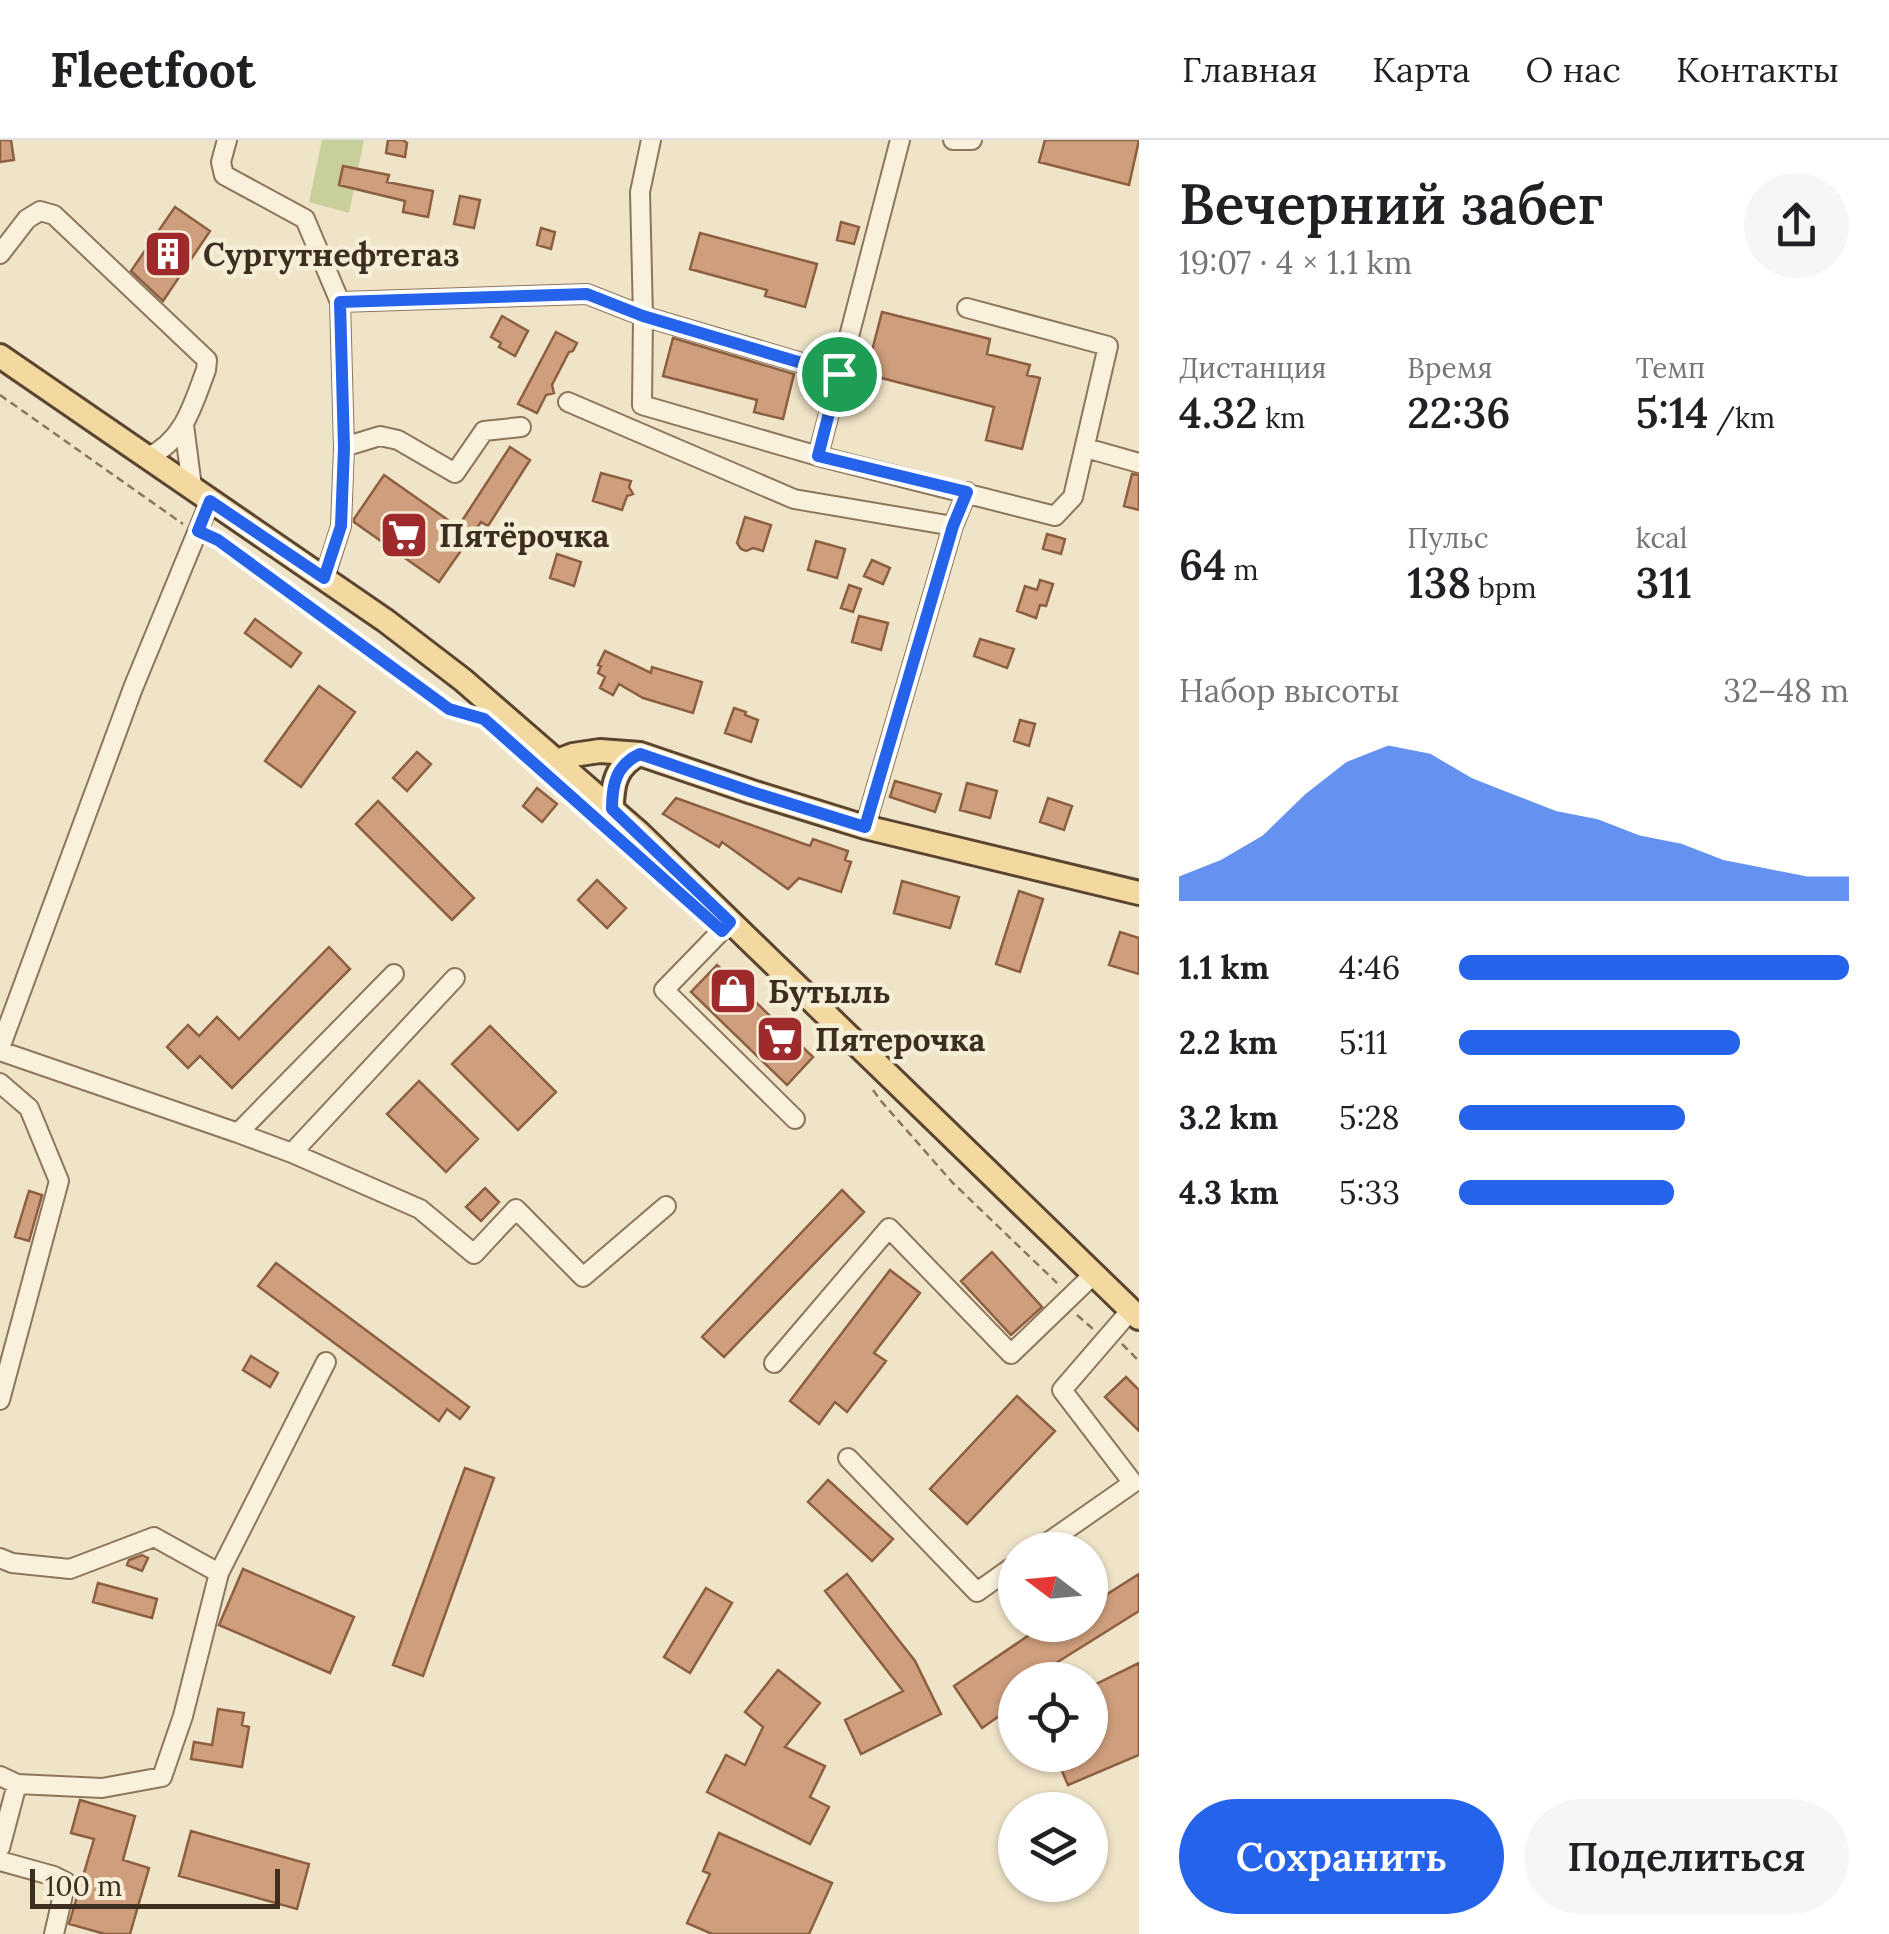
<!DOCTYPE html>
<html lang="ru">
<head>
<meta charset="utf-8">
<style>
	body { margin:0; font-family:Lora,serif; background:#f6f6f6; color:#202124; height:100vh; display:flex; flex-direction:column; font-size:38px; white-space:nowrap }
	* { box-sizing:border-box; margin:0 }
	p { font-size:32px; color:#757577 }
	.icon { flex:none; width:55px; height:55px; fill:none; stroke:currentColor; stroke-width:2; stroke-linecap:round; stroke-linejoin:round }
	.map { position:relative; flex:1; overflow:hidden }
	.sheet { display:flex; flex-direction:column; background:#fff; width:750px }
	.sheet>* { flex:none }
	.needle { width:65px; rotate:286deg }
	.controls { position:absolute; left:998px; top:1392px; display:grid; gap:20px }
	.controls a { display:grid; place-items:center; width:110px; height:110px; border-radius:50%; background:#fff; box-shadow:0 2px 8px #0004; font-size:50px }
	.scale { position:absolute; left:30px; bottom:25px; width:250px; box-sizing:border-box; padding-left:10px; border:5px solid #3d2e20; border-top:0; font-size:28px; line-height:35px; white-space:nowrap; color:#3d2e20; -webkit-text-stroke:8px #f7eed8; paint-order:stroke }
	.pin { position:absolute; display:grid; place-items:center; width:85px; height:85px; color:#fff; margin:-42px; border:5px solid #fff; border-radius:50%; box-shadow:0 2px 10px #0007 }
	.round { display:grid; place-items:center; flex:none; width:105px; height:105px; border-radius:52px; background:#f6f6f6 }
	.head { display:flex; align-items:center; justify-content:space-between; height:170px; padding:0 40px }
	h1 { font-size:55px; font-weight:600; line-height:75px }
	.figures { display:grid; grid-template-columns:repeat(3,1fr); gap:15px; height:170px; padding:10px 40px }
	.figures div { display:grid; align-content:center }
	.figures b { font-size:42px; font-weight:600 }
	.figures small { font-size:28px; font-weight:400 }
	.figures p { font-size:28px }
	.chart { height:280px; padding:20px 40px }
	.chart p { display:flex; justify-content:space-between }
	.chart svg { width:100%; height:180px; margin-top:10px; fill:#2563eb; opacity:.7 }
	.button { display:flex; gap:20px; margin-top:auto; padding:20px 40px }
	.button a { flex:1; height:115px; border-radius:60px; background:#2563eb; color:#fff; font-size:40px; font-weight:600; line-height:115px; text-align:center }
	.button a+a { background:#f6f6f6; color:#202124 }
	ul { padding:0 40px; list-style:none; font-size:32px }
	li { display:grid; grid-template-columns:160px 120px 1fr; align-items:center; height:75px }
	li i { height:25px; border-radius:12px; background:#2563eb }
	header { display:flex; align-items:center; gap:60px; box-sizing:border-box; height:140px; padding:0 50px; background:#fff; border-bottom:2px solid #e0e0e0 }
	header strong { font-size:48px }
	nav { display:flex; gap:55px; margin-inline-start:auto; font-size:35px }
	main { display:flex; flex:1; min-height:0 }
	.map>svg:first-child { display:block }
</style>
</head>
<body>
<header>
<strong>Fleetfoot</strong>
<nav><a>Главная</a><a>Карта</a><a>О нас</a><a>Контакты</a></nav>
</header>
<main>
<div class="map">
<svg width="1139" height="1794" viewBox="0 0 1139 1794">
	<rect width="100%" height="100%" fill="#f0e4c8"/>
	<path fill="#c9cf9b" d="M 322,0 L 364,0 L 349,73 L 309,62 Z"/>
	<path fill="#cf9f7d" stroke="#8d5f41" stroke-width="2.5" d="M 0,0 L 11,0 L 14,20 L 0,22 Z
		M 388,0 L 403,0 L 407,3 L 405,17 L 386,13 Z
		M 1045,0 L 1139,0 L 1129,45 L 1039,22 Z
		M 343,26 L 389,35 L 387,42 L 433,51 L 428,77 L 403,72 L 405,61 L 339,45 Z
		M 460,56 L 480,60 L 474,88 L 454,84 Z
		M 175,67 L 210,91 L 163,161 L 131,131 Z
		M 841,82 L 859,87 L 854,104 L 837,100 Z
		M 541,88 L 555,92 L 551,109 L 537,105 Z
		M 700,93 L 817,124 L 805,167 L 765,156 L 767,150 L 690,129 Z
		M 882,172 L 990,199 L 987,214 L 1030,225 L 1027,235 L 1040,238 L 1022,309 L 986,300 L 994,267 L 866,234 Z
		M 502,176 L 528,191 L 515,216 L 499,207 L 501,203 L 491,197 Z
		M 556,192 L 577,203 L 573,211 L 569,212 L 552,245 L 554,253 L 546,255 L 537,273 L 518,264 Z
		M 673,198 L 794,234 L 783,279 L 754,272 L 757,260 L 663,236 Z
		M 510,307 L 530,320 L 488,386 L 481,382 L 439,442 L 354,382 L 354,379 L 384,335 L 458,387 Z
		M 601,333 L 631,341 L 629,347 L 633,354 L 627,356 L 622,370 L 593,361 Z
		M 1132,334 L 1139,335 L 1139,370 L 1124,366 Z
		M 745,377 L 771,385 L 763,411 L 753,408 L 746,411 L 741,409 L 737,403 Z
		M 1047,394 L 1065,399 L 1061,414 L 1043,409 Z
		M 816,401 L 845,409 L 837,438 L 808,430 Z
		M 557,414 L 581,422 L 574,446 L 550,438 Z
		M 872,420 L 890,428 L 883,444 L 864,436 Z
		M 1040,440 L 1053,444 L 1046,466 L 1040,465 L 1036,478 L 1017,471 L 1025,446 L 1037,450 Z
		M 849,445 L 861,449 L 853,472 L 841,468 Z
		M 859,476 L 888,483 L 881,510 L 852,502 Z
		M 255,479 L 301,513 L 291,527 L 245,493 Z
		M 980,499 L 1014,509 L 1007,528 L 974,516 Z
		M 605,511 L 651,533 L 652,527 L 702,542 L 693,573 L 643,558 L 619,544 L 613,555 L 600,548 L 605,537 L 598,533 L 601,526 L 598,525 Z
		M 319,546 L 355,572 L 301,647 L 265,621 Z
		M 734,568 L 746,572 L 745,575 L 758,580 L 751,602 L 725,593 Z
		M 1020,580 L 1035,584 L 1029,606 L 1014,601 Z
		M 417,612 L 431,624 L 407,651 L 393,638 Z
		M 895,641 L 941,654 L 935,672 L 890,657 Z
		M 967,643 L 997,651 L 990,678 L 960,670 Z
		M 537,648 L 557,664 L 542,682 L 523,666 Z
		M 676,658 L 810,706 L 813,699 L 848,711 L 845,720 L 851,722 L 841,752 L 799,738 L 788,749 L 722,702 L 719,707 L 663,674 Z
		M 1048,658 L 1072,666 L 1064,690 L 1040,682 Z
		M 378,661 L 474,758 L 452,780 L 356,684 Z
		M 597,740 L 626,768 L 607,788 L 578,760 Z
		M 902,741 L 959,757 L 950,788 L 894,773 Z
		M 1019,751 L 1043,759 L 1020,832 L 996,824 Z
		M 1120,792 L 1139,798 L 1139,834 L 1109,825 Z
		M 329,807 L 350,829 L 232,948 L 200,916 L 188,928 L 167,907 L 188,885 L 199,896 L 217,877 L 239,899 Z
		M 717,825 L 813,917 L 787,945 L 691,852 Z
		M 490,886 L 556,952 L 518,990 L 452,924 Z
		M 419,941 L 478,999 L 446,1032 L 387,974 Z
		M 485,1048 L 499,1062 L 481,1081 L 466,1067 Z
		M 842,1050 L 864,1072 L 724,1217 L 702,1197 Z
		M 29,1051 L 42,1055 L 29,1101 L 15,1097 Z
		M 992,1112 L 1042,1167 L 1011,1195 L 961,1141 Z
		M 276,1123 L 469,1267 L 460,1279 L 447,1269 L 439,1281 L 258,1146 Z
		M 890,1130 L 920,1153 L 874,1213 L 886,1221 L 847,1272 L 835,1262 L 819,1284 L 790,1261 Z
		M 251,1216 L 278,1233 L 270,1247 L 243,1230 Z
		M 1126,1237 L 1139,1250 L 1139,1291 L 1105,1257 Z
		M 1017,1256 L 1055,1291 L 967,1384 L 930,1349 Z
		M 465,1328 L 494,1338 L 423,1536 L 393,1525 Z
		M 828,1340 L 893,1399 L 872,1421 L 808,1362 Z
		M 142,1415 L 148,1418 L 142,1431 L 127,1425 L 129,1420 Z
		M 243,1429 L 354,1477 L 330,1533 L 219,1485 Z
		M 847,1434 L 915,1521 L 941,1574 L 861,1614 L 845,1580 L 903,1551 L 825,1451 Z
		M 1139,1434 L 1139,1471 L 1056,1523 L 1063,1533 L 1053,1540 L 1015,1540 L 1015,1565 L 982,1588 L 954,1546 L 1044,1485 L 1090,1485 L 1090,1465 Z
		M 98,1443 L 157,1459 L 152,1478 L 93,1462 Z
		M 706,1448 L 732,1463 L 690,1533 L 664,1517 Z
		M 1139,1523 L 1139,1615 L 1068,1645 L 1055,1615 L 1090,1615 L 1090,1547 Z
		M 778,1530 L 820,1563 L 785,1607 L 825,1626 L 810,1657 L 829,1667 L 810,1704 L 707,1652 L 726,1615 L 745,1625 L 763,1587 L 745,1572 Z
		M 218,1569 L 244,1573 L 242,1585 L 249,1587 L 242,1627 L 191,1619 L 194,1602 L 212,1605 Z
		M 80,1660 L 135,1676 L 123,1720 L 149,1728 L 130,1794 L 105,1794 L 69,1784 L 94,1699 L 71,1693 Z
		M 191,1691 L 309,1724 L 297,1769 L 179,1736 Z
		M 719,1693 L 832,1743 L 809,1794 L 712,1794 L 687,1783 L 710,1734 L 703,1731 Z"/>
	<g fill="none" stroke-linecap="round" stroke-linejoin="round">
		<g stroke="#8d765c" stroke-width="22">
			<path id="minor" d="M 227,0 L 221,22 L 224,35 L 305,79 L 340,162 L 344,307 L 341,386 L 324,439
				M 651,0 L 640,52 L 643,176 L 642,265 L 818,316 L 1055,376 L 1073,357 L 1108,206 L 967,168
				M 953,0 L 972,0
				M 0,114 L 27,79 L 40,71 L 54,75 L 207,220 L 206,230 C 193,264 184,301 148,317
				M 340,162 L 587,154 L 643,176 L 839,234
				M 568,262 L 794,359 L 953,386
				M 184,285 L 192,347
				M 344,307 L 380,296 L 398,300 L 455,333 L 484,291 L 521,287
				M 1086,308 L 1139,323
				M 818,316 L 900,0
				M 865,687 L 953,386 L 967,352
				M 730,782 L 664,850 L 795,979
				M 0,908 L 133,548 L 210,361
				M 0,911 L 238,993 L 394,834
				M 0,943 L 29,968 L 59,1041 L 0,1260
				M 238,993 L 292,1013 L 420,1069 L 474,1114 L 516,1069 L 583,1137 L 666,1066
				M 292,1013 L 455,838
				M 774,1223 L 889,1088 L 1011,1214 L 1094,1134
				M 848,1318 L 977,1452 L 1015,1425
				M 1037,1410 L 1133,1343 L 1062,1250 L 1131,1170
				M 0,1418 L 12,1423 L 70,1429 L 154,1397 L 219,1433 L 326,1222
				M 0,1636 L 17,1644 L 102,1648 L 162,1637 L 183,1576 L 219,1433
				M 0,1708 L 17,1644
				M 0,1721 L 54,1736 L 66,1742 L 54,1794"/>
		</g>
		<g stroke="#5b4430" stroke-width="28">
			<path id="major" d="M 0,216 L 386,481 L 463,540 L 638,692 L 1139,1178
				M 557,621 L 573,615 L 600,611 L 640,614 L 752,652 L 865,687 L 1139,753
				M 612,669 C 612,644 616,625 640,614"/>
		</g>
		<path stroke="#8d765c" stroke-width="2.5" stroke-dasharray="8 5" stroke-linecap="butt" d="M 0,255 L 183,384
			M 213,398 L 449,569 L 473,576
			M 873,950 L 881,961 L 952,1042 L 1057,1143
			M 1077,1175 L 1093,1189
			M 1122,1204 L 1139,1221"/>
		<use href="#minor" stroke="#faf1dc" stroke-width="18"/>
		<use href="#major" stroke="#f3d9a0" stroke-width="22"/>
	</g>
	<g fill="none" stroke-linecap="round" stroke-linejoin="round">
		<g stroke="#fff" stroke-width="20">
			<path id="route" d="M 587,154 L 643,176 L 839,234 L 818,316 L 967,352 L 953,386 L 865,687 L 752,652 L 640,614 C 616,625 612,644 612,669 L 730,782 L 722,791 L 484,579 L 449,569 L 218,400 L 198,391 L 210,361 L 324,438 L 341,386 L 344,308 L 340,162 Z"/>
		</g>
		<use href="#route" stroke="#2563eb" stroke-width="12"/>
	</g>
	<defs>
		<g id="building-square" transform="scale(2.5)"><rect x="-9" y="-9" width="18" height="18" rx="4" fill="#9e2a2b" stroke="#f7eed8"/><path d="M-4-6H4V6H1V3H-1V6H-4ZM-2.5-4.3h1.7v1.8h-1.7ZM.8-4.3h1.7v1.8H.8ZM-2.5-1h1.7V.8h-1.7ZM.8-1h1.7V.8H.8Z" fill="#fff"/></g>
		<g id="supermarket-square" transform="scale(2.5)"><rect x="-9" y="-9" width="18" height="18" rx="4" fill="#9e2a2b" stroke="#f7eed8"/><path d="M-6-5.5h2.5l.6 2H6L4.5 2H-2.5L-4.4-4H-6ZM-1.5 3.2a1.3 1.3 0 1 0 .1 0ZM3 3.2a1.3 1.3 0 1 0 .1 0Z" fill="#fff"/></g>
		<g id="shop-square" transform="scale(2.5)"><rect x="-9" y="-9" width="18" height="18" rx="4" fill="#9e2a2b" stroke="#f7eed8"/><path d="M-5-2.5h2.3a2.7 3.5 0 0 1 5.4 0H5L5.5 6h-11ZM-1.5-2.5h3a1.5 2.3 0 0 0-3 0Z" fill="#fff"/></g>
	</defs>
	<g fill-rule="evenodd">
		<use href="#building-square" x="168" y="114"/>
		<use href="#supermarket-square" x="404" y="395"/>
		<use href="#shop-square" x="733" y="851"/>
		<use href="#supermarket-square" x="780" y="899"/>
	</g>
	<g text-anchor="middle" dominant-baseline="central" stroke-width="9" stroke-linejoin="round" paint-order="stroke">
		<g font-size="32" font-weight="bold" fill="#3d2e20" stroke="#f7eed8" text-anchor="start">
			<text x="203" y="114">Сургутнефтегаз</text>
			<text x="439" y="395">Пятёрочка</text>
			<text x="768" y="851">Бутыль</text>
			<text x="815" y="899">Пятерочка</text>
		</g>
	</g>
</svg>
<div class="controls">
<a><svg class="needle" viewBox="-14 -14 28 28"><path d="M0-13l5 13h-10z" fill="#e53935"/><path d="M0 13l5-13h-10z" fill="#757577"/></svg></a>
<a><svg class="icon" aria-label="locate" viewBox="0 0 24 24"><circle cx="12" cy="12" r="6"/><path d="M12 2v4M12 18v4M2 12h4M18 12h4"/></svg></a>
<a><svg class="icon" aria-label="layers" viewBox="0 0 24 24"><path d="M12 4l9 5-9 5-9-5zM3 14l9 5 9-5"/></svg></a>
</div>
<div class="scale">100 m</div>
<div class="pin" style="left:839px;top:234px;background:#1e9e55"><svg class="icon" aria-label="arrive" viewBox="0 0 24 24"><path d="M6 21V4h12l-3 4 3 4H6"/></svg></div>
</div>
<section class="sheet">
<div class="head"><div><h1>Вечерний забег</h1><p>19:07 · 4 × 1.1 km</p></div><a class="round"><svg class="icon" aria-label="share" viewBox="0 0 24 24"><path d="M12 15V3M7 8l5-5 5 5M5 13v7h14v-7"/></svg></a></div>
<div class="figures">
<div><p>Дистанция</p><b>4.32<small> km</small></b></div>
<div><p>Время</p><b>22:36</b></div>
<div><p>Темп</p><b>5:14<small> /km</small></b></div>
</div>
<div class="figures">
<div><b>64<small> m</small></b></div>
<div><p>Пульс</p><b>138<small> bpm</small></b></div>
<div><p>kcal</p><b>311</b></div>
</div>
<div class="chart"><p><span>Набор высоты</span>32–48 m</p>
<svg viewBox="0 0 160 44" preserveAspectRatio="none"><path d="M0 44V38L10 34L20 28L30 18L40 10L50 6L60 8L70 14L80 18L90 22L100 24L110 28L120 30L130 34L140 36L150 38L160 38V44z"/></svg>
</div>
<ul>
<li><b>1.1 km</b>4:46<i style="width:100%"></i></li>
<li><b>2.2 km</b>5:11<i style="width:72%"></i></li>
<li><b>3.2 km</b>5:28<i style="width:58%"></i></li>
<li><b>4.3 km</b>5:33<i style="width:55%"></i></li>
</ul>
<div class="button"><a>Сохранить</a><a>Поделиться</a></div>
</section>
</main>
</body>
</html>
